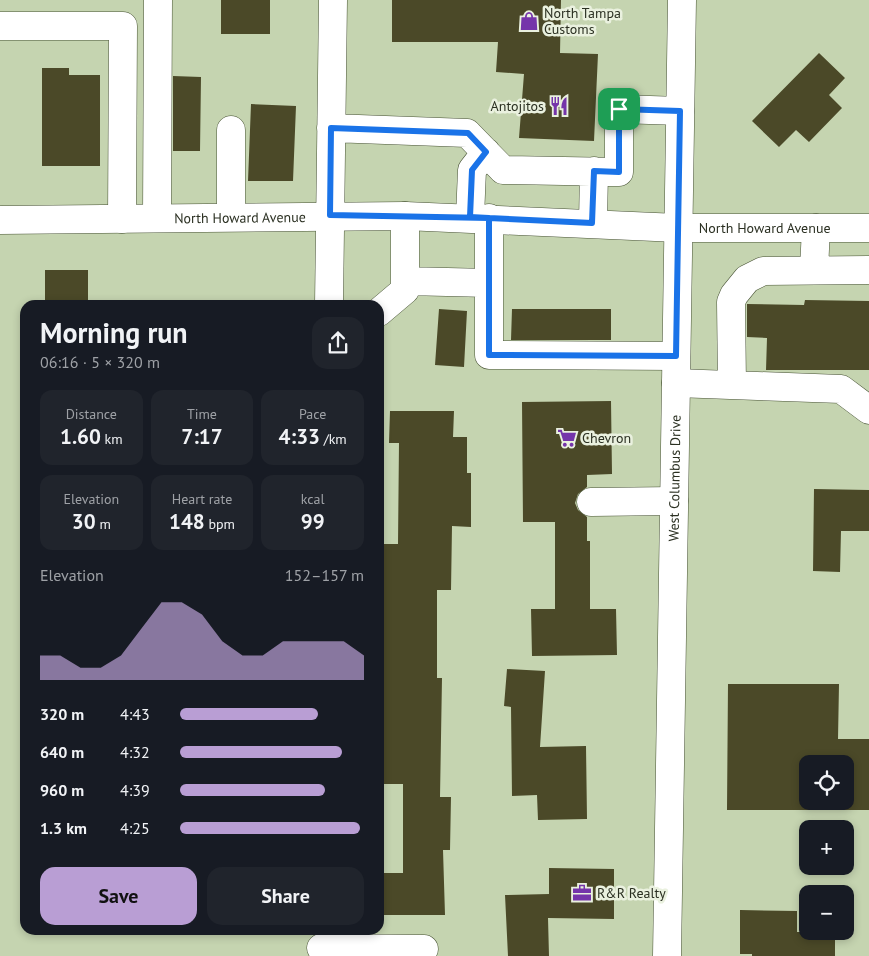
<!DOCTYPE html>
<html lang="en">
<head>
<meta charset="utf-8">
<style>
	body { margin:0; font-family:"PT Sans",sans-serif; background:#20242c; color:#f1f3f6; height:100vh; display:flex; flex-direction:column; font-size:19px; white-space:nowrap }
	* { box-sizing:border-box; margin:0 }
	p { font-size:16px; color:#9ea1a6 }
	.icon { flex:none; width:28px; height:28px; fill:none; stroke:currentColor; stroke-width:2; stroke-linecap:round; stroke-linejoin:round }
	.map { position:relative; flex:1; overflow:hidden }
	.drawer { position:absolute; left:20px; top:300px; width:364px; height:635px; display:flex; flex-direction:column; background:#171b24; border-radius:15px; box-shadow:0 2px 8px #0003 }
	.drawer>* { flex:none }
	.buttons { position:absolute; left:799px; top:755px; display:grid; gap:10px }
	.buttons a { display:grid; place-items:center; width:55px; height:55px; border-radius:10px; background:#171b24; box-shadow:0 2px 8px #0003; font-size:25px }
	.pin { position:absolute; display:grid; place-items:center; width:42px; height:42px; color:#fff; margin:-21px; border-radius:10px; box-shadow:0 2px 8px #0006 }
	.round { display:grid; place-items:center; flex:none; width:52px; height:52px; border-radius:15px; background:#20242c }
	.summary { display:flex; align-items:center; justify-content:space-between; height:85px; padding:0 20px }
	h1 { font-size:28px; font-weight:700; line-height:38px }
	.metrics { display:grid; grid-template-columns:repeat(3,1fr); gap:8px; height:85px; padding:5px 20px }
	.metrics div { display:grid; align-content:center; border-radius:12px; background:#20242c; text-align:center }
	.metrics b { font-size:21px; font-weight:700 }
	.metrics small { font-size:14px; font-weight:400 }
	.metrics p { font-size:14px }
	.chart { height:140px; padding:10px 20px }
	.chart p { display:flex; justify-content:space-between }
	.chart svg { width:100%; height:90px; margin-top:5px; fill:#b99ed4; opacity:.7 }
	.button { display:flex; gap:10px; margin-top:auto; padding:10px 20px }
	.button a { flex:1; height:58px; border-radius:15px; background:#b99ed4; color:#111; font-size:20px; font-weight:700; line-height:58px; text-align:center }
	.button a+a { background:#20242c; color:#f1f3f6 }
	ul { padding:0 20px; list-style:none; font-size:16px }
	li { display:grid; grid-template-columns:80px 60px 1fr; align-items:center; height:38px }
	li i { height:12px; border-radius:6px; background:#b99ed4 }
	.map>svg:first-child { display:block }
</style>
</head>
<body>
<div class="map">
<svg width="869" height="956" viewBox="0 0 869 956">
	<rect width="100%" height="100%" fill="#c5d4b0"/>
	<path fill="#4b4928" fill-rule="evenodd" d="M 221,0 L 270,0 L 270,34 L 221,34 Z
		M 392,0 L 561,0 L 560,53 L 598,54 L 594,141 L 519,138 L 524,74 L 496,72 L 498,42 L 392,42 Z
		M 819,53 L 845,78 L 829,95 L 842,108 L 809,142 L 796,130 L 779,147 L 752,121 Z
		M 42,68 L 69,68 L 69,75 L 100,75 L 100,166 L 42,166 Z
		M 173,76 L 201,77 L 200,151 L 173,151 Z
		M 251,104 L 296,106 L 293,181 L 248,181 Z
		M 45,270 L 88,270 L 88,305 L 45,305 Z
		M 805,300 L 869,301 L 869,370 L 766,370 L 767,338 L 747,337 L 747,304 L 804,305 Z
		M 439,309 L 467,311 L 464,367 L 435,365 Z
		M 512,309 L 611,309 L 611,340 L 511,340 Z
		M 611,401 L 612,474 L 587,475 L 587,487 L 578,494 L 575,503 L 578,510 L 587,517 L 587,541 L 590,541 L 590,609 L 616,609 L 617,655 L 532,656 L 531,609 L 555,609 L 555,522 L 523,522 L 522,402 Z
		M 390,411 L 454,411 L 453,437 L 467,437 L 467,473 L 471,473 L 471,527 L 452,526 L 451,590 L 437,590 L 437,678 L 442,678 L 440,797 L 451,797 L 450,850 L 443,850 L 445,915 L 382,915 L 382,873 L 403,873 L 403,784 L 379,784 L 379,544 L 398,544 L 399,443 L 389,443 Z
		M 814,489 L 869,490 L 869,531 L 841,531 L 840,572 L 813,571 Z
		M 507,669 L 545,671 L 540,747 L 586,746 L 587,819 L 538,820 L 537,795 L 512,796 L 511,707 L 504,706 Z
		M 728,684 L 839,684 L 838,739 L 869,739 L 869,810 L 727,810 ZM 808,764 L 845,764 L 845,801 L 808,801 Z
		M 549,868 L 614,869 L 614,919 L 548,918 L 549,956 L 508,956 L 505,895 L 549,894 Z
		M 740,910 L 797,911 L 797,932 L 835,932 L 835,956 L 752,956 L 752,954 L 740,954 Z"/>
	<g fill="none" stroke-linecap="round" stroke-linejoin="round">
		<g stroke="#475234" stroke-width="29">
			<path id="minor" d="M 0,26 L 123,26 L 122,219
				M 331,128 L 467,133 L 503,170 L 619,172 L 619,109 L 680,111
				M 231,217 L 231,130
				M 470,217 L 472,170 L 486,152
				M 157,218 L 158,0
				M 593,223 L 594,171
				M 814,270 L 816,228
				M 405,281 L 489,283 L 489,218
				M 489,283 L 489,355 L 676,356
				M 329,305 L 333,0
				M 379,312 L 405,290 L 405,216
				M 676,383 L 841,389 L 869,410
				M 732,385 L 731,302 L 734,295 L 747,279 L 763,271 L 869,270
				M 591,502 L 674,501
				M 321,948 L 424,949"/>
		</g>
		<g stroke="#475234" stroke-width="29">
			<g id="major">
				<path id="s1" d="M 0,220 L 405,216 L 678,228 L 869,228"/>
				<path id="s2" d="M 667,956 L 682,0"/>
			</g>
		</g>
		<use href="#minor" stroke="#fff" stroke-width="28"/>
		<use href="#major" stroke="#fff" stroke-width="28"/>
	</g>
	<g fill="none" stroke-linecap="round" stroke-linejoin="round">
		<g stroke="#fff" stroke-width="10">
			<path id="route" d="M 619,109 L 619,172 L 594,171 L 592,223 L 489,218 L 330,215 L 331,128 L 468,133 L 486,152 L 472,170 L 470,217 L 489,218 L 489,355 L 676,356 L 680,111 L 619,109"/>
		</g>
		<use href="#route" stroke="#1a73e8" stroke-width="6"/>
	</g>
	<defs>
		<g id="shop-bare" transform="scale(1.5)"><path d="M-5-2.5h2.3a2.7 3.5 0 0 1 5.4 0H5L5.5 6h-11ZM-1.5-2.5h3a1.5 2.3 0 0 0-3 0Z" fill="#7535aa" stroke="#eaf1df" stroke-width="2.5" paint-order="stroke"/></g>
		<g id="restaurant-bare" transform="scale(1.5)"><path d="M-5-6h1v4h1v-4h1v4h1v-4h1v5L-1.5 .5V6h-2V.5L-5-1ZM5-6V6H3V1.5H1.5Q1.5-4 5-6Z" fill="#7535aa" stroke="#eaf1df" stroke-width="2.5" paint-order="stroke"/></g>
		<g id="supermarket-bare" transform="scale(1.5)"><path d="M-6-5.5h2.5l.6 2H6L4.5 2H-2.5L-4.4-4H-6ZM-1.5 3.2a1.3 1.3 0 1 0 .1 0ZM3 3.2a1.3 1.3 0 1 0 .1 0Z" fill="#7535aa" stroke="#eaf1df" stroke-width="2.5" paint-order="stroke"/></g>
		<g id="office-bare" transform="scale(1.5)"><path d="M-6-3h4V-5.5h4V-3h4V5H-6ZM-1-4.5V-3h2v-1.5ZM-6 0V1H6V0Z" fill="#7535aa" stroke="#eaf1df" stroke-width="2.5" paint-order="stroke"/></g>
	</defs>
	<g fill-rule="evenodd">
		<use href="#shop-bare" x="529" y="21"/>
		<use href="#restaurant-bare" x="559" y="106"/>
		<use href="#supermarket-bare" x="567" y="438"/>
		<use href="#office-bare" x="582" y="893"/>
	</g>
	<g text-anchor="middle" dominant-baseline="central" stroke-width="5" stroke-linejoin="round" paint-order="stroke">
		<g font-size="14" fill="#2b3022" stroke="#eaf1df" text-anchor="start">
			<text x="544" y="13">North Tampa<tspan x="544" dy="16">Customs</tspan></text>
			<text x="544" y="106" text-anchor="end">Antojitos</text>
			<text x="582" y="438">Chevron</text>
			<text x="597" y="893">R&amp;R Realty</text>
		</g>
		<g font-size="14" fill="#2b3022" stroke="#eaf1df">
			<text stroke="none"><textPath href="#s1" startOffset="240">North Howard Avenue</textPath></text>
			<text stroke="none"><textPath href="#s1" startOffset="765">North Howard Avenue</textPath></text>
			<text stroke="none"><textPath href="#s2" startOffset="478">West Columbus Drive</textPath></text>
		</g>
	</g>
</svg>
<div class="buttons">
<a><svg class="icon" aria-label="locate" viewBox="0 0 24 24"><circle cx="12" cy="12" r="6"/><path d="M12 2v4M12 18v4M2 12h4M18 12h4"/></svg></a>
<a>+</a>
<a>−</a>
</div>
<div class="pin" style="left:619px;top:109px;background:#1e9e55"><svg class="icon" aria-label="arrive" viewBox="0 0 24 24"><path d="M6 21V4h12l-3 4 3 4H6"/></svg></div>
<section class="drawer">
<div class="summary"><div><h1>Morning run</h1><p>06:16 · 5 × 320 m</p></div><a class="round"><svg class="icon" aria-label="share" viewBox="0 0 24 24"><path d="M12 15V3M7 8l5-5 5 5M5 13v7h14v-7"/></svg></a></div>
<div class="metrics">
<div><p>Distance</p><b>1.60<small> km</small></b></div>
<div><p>Time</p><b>7:17</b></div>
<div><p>Pace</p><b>4:33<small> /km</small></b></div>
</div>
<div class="metrics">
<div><p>Elevation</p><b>30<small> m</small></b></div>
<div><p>Heart rate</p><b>148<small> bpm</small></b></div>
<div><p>kcal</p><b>99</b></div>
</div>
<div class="chart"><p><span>Elevation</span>152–157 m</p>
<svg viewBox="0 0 160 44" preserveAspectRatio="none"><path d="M0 44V32L10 32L20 38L30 38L40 32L50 19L60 6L70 6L80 12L90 25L100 32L110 32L120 25L130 25L140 25L150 25L160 32V44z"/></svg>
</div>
<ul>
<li><b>320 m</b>4:43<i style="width:75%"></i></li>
<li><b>640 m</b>4:32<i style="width:88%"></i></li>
<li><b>960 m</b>4:39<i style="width:79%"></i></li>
<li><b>1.3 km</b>4:25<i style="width:98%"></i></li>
</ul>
<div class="button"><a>Save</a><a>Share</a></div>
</section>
</div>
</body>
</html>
